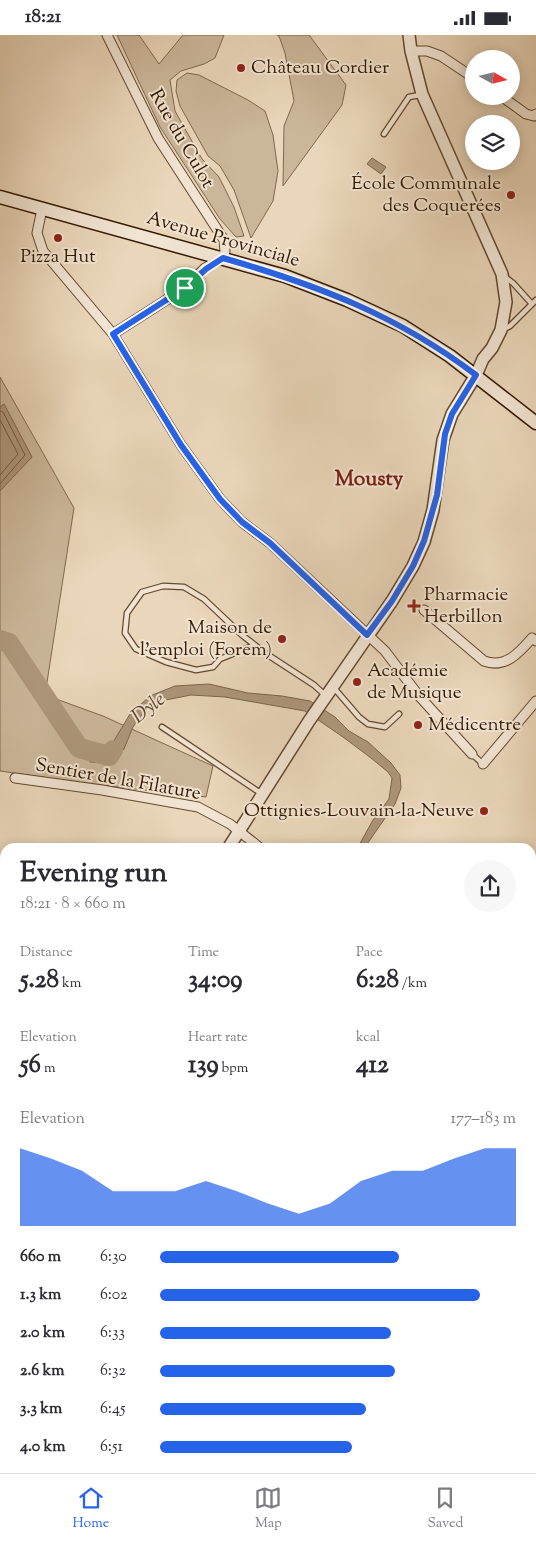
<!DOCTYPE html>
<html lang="en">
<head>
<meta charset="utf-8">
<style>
	body { margin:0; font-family:"Sorts Mill Goudy",serif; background:#f7f7f7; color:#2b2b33; height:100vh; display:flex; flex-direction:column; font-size:19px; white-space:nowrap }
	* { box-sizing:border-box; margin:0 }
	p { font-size:16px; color:#7c7c81 }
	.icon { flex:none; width:28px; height:28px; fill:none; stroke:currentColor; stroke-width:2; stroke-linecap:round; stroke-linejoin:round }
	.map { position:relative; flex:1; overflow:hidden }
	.sheet { position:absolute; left:0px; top:808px; width:536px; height:631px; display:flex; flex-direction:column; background:#fff; border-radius:15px 15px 0 0; box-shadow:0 2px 12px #0003 }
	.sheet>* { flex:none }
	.needle { width:32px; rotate:98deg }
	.tools { position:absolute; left:465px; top:15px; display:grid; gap:10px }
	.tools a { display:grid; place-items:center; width:55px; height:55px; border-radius:50%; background:#fff; box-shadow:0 2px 12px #0003; font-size:25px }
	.pin { position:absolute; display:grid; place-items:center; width:42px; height:42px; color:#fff; margin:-21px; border:2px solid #fff; border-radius:50%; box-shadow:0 1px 5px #0007 }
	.round { display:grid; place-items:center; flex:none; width:52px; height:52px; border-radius:26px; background:#f7f7f7 }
	.summary { display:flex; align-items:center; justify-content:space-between; height:85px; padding:0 20px }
	h1 { font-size:28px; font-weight:700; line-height:38px }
	.figures { display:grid; grid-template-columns:repeat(3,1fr); gap:8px; height:85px; padding:5px 20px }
	.figures div { display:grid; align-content:center }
	.figures b { font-size:25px; font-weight:700 }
	.figures small { font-size:14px; font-weight:400 }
	.figures p { font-size:14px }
	.chart { height:140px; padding:10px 20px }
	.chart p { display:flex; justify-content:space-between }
	.chart svg { width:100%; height:90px; margin-top:5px; fill:#2563eb; opacity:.7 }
	ul { padding:0 20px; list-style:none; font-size:16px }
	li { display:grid; grid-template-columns:80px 60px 1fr; align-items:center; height:38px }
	li i { height:12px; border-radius:6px; background:#2563eb }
	.status { display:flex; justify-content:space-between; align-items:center; height:35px; padding:0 25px; background:#fff; direction:ltr }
	.status svg { height:14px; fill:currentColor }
	.tab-bar { display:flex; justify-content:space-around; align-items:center; height:70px; border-top:1px solid #e1e1e2; background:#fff; font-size:14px; color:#7c7c81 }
	.tab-bar a { display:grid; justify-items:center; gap:2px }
	.tab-bar .active { color:#2563eb }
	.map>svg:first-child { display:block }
</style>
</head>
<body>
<div class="status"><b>18:21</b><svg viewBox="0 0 49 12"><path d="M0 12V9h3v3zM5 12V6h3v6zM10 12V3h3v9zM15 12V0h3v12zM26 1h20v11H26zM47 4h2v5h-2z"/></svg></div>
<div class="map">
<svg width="536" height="1438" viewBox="0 0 536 1438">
	<rect width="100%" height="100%" fill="#ead6ba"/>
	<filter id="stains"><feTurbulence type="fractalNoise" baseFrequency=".004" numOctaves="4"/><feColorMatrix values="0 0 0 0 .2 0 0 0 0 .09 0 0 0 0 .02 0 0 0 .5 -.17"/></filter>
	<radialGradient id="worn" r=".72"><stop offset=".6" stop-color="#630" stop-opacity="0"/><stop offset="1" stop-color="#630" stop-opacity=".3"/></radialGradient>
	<path fill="#cbb69a" stroke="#80684d" d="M 117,0 L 139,0 L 159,29 L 183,0 L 224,0 L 215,23 L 204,29 L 181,36 L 170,45 L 175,76 L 202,124 L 219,142 L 234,172 L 244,201 L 236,202 L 220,184 L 160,92 Z
		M 277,0 L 309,0 L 346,50 L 342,70 L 283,151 L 284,91 L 294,66 L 285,18 L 279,1 Z
		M 187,38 L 199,40 L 248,65 L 265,76 L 273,100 L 278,136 L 273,166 L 251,203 L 234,155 L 220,131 L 208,121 L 180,71 L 176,56 L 177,45 Z
		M 0,342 L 74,473 L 45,660 L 103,681 L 213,731 L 206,762 L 91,749 L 0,736 Z"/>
	<path fill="#ad967b" stroke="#7d644a" d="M 372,123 L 386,132 L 381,139 L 367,129 Z
		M 4,369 L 32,422 L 0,456 L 0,372 Z
		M 209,649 L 248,658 L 282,661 L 310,666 L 335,682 L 349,696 L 368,707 L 391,728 L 400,740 L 401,753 L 395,769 L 365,812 L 358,812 L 373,785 L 389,764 L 392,743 L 388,737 L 371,723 L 343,702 L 305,676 L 225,662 L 191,660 L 166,665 L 146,674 L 133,692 L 124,714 L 109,728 L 90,727 L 88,712 L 94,715 L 104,716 L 112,709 L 130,679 L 150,661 L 175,651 Z"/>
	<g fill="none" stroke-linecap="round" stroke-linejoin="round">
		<path stroke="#72583e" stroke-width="1" d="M 0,376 L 3,377 L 25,420 L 0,449
			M 0,385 L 18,419 L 0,440"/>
		<path stroke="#ad967b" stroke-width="20" d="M 0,605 L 9,608 L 79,713 L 109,721 L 113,715"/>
		<g stroke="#63492e" stroke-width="7">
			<path id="service" d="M 384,99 L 409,62 L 420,60
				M 505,242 L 513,248 L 532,269
				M 504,294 L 510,291 L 536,265
				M 255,610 L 220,624 L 213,632 L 196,635 L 166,627 L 136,614 L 125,598 L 127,578 L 142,557 L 163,551 L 184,552 L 204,564 L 242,600 L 265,618 L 314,650 L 325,660
				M 334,653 L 359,682 L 368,689 L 385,692 L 399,679
				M 162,692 L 262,759
				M 472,719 L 483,729
				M 531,1120 L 536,1122
				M 531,1333 L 536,1332
				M 531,1428 L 536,1411
				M 321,1434 L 332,1438
				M 432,1434 L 443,1438
				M 284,1438 L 286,1434
				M 529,1438 L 530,1434"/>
		</g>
		<g stroke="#63492e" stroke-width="11">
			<path id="minor" d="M 107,0 L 158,103 L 224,205 L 225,216 L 223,223 L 205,233 L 185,253 L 113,299
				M 411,16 L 427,16 L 441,21 L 474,43
				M 501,61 L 526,79 L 534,81 L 536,79
				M 42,174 L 37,198 L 43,216 L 113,299 L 181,410 L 220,464 L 242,487 L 270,508 L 385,616 L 419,661 L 472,719
				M 424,575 L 484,626 C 505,634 519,618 532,603 L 536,606
				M 483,729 L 536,666
				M 15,743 L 102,755 L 198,772 L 230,789 L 259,812
				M 0,882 L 5,883
				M 531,1001 L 536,1004"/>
		</g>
		<g stroke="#63492e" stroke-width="14">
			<path id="tertiary" d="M 229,812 L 309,686 L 392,566 L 413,531 L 424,507 L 433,475 L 443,405 L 452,379 L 476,340 L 483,324 L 492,313 L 501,295 L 506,267 L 502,239 L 422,59 L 411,16 L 409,0
				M 0,990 L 5,990
				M 0,1141 L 5,1134"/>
		</g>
		<g stroke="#361a00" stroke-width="15">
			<path id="secondary" d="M 0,162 L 285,241 L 347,265 L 403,291 L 450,321 L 536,388"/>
		</g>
		<use href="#service" stroke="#f1e4d2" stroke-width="4.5"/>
		<use href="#minor" stroke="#f1e4d2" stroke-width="9"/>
		<use href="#tertiary" stroke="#f1e4d2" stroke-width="11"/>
		<use href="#secondary" stroke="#f1e4d2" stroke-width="12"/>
		<path stroke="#361a00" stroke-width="3" stroke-dasharray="9 9" stroke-linecap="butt" d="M 0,913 L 5,914
			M 531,1094 L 536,1096"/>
	</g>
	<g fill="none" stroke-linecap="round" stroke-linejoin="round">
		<g stroke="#fff" stroke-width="10">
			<path id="route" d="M 223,223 C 317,250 397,280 476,340 L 452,379 L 445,399 L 437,460 L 424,506 L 413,531 L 392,566 L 367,600 L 270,508 L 242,487 L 220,464 L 181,410 L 113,299 L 185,253 L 206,234 Z"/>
		</g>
		<use href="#route" stroke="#2563eb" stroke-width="6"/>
	</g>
	<g fill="#8f2418" stroke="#f1e4d2" stroke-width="2">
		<circle cx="241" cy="33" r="5"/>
		<circle cx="511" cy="160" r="5"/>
		<circle cx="58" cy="203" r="5"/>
		<path d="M411.5 563.5h5v5h5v5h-5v5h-5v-5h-5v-5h5z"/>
		<circle cx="282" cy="604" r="5"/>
		<circle cx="357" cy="647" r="5"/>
		<circle cx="418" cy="690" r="5"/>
		<circle cx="484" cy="776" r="5"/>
	</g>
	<g text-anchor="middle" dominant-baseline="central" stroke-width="4" stroke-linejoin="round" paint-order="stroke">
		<g font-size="19" fill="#361a00" stroke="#f1e4d2" text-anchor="start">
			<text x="251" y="33">Château Cordier</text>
			<text x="501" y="149" text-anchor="end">École Communale<tspan x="501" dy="22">des Coquerées</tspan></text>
			<text x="58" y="222" text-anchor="middle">Pizza Hut</text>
			<text x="424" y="560">Pharmacie<tspan x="424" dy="22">Herbillon</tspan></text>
			<text x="272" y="593" text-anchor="end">Maison de<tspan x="272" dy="22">l'emploi (Forem)</tspan></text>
			<text x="367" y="636">Académie<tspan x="367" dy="22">de Musique</tspan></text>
			<text x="428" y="690">Médicentre</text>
			<text x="474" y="776" text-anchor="end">Ottignies-Louvain-la-Neuve</text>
		</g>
		<g font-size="19" fill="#361a00" stroke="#f1e4d2">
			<text transform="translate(181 104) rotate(60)">Rue du Culot</text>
			<text transform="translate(223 205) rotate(16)">Avenue Provinciale</text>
			<text transform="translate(118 745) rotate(10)">Sentier de la Filature</text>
		</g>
		<g font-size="20" font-style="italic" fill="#60452b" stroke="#f1e4d2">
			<text transform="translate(149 674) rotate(-38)">Dyle</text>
		</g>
		<g font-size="21" font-weight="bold" fill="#7a1f14" stroke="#f1e4d2">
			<text x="369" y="445">Mousty</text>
		</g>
	</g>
	<rect width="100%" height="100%" filter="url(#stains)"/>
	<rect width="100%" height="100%" fill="url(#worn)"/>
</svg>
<div class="tools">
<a><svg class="needle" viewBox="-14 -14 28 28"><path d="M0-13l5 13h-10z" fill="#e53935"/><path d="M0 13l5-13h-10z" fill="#7c7c81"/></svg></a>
<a><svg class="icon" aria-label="layers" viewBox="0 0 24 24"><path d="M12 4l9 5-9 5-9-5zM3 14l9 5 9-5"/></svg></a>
</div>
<div class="pin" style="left:185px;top:253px;background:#1e9e55"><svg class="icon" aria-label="arrive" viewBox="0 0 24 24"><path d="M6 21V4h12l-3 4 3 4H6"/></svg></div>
<section class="sheet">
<div class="summary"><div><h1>Evening run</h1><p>18:21 · 8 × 660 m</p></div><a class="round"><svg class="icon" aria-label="share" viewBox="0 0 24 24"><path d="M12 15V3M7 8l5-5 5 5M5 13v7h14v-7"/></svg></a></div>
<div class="figures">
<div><p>Distance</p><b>5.28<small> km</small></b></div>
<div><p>Time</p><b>34:09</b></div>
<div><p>Pace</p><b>6:28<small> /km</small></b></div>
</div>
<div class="figures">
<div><p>Elevation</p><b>56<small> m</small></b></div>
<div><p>Heart rate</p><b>139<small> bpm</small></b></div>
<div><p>kcal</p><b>412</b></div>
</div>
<div class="chart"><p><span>Elevation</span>177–183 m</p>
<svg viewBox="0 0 160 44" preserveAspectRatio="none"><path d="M0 44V6L10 11L20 17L30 27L40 27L50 27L60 22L70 27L80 33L90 38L100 33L110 22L120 17L130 17L140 11L150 6L160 6V44z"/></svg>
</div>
<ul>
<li><b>660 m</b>6:30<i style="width:67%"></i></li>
<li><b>1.3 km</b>6:02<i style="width:90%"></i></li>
<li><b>2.0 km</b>6:33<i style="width:65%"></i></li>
<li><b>2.6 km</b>6:32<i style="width:66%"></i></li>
<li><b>3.3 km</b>6:45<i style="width:58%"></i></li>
<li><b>4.0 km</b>6:51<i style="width:54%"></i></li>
</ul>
</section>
</div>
<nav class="tab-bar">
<a class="active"><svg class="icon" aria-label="home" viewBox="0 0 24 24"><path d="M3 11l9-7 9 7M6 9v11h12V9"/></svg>Home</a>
<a><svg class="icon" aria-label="map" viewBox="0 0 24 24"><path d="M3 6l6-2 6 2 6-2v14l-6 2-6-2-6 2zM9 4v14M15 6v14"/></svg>Map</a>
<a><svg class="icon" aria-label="saved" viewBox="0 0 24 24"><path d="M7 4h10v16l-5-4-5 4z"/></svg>Saved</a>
</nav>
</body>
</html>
